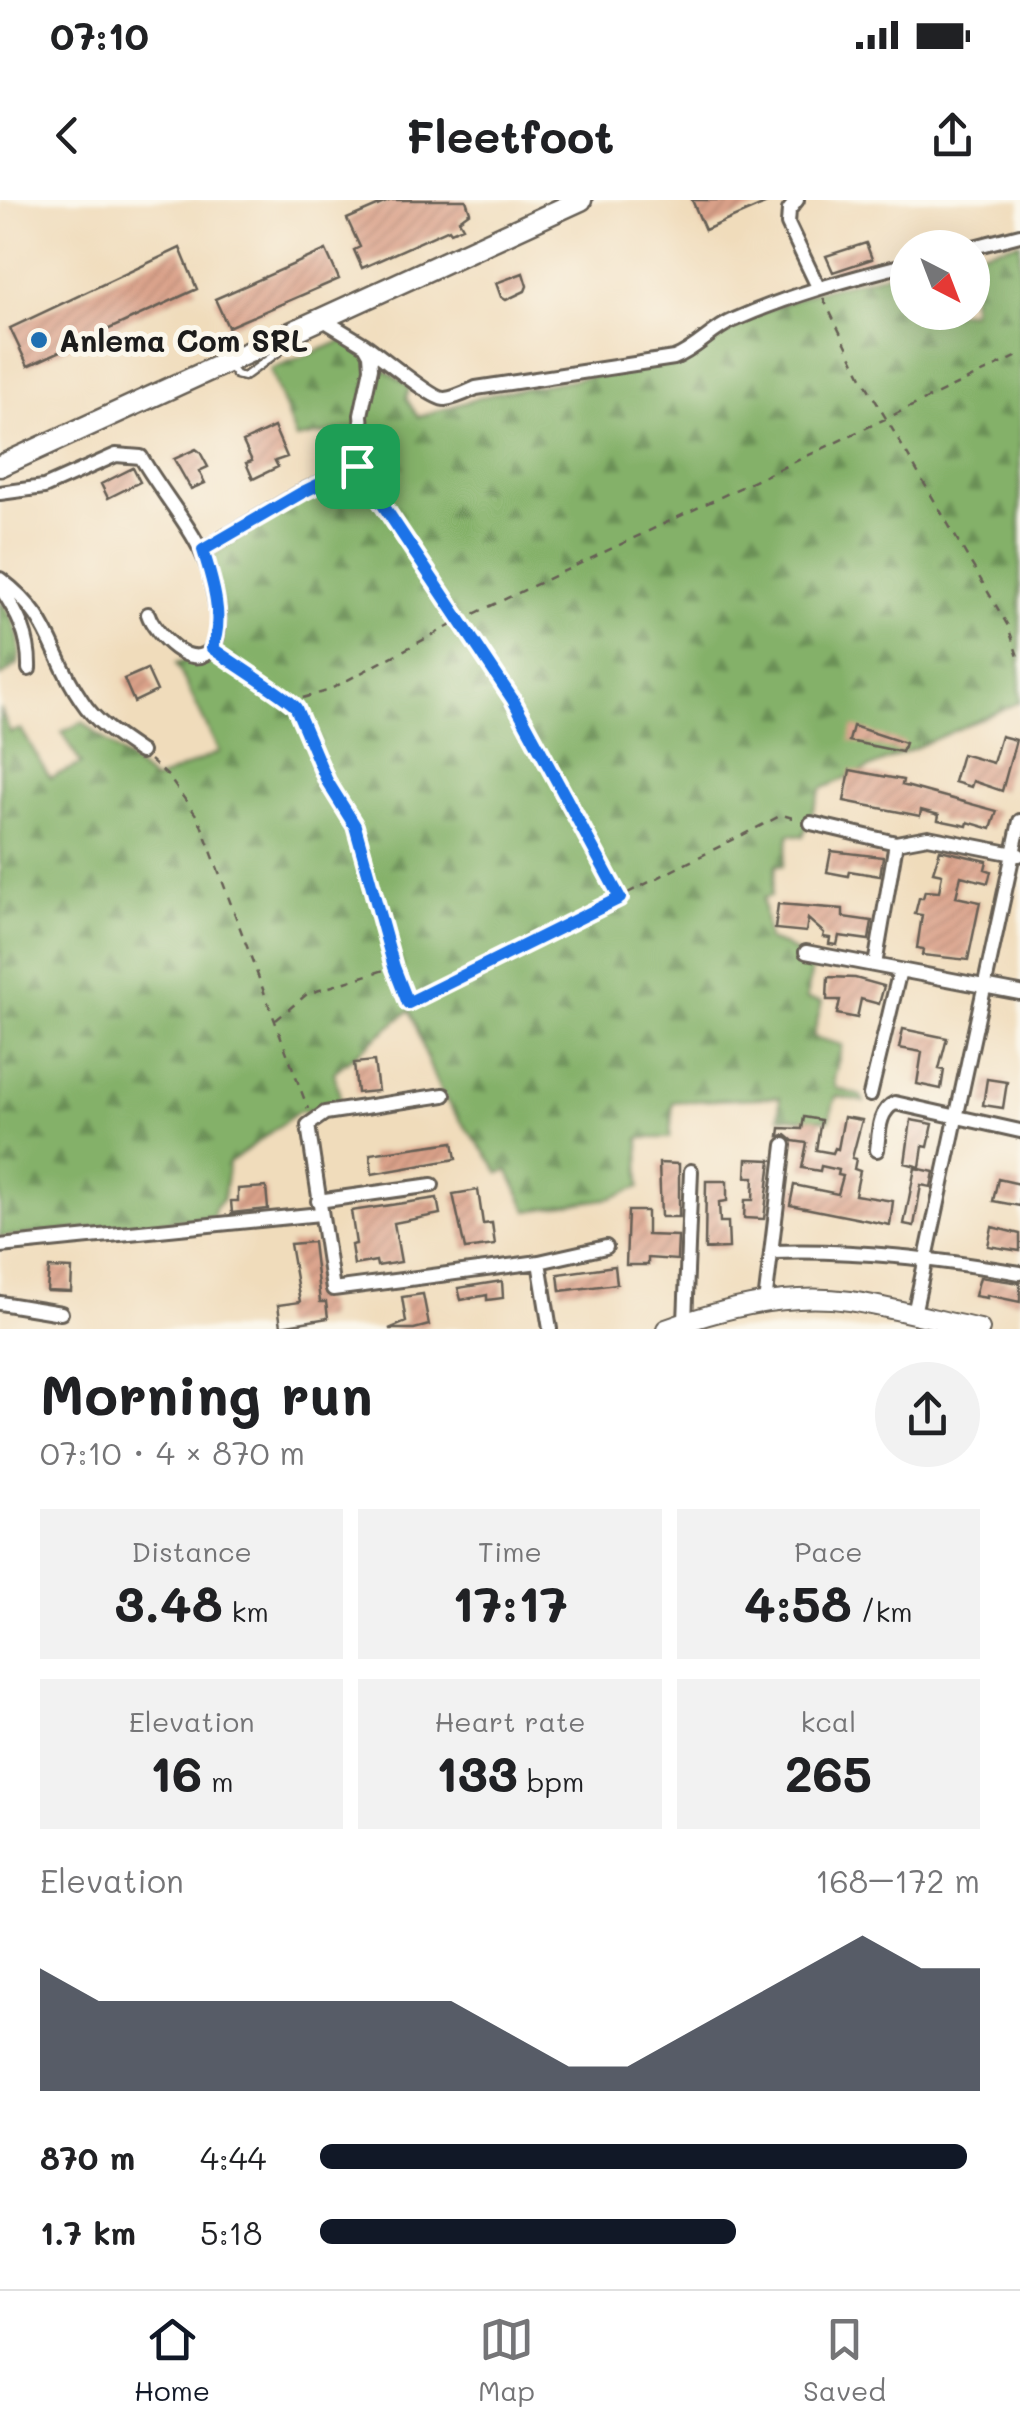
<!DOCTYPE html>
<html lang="en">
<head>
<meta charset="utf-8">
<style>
	body { margin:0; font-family:Mali,sans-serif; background:#f2f2f2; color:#202124; height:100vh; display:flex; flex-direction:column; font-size:38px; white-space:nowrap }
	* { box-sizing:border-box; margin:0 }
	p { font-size:32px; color:#757577 }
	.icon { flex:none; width:55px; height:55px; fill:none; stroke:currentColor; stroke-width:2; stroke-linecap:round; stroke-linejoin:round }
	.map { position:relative; height:1129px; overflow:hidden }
	.panel { display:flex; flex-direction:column; background:#fff; flex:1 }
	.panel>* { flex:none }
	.needle { width:65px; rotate:138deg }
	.controls { position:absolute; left:890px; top:30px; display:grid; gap:20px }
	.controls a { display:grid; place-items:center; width:100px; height:100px; border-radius:50%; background:#fff; box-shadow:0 10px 40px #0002; font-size:50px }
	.pin { position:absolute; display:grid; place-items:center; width:85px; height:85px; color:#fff; margin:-42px; border-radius:20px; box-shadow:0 5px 15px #0006 }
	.round { display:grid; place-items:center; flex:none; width:105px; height:105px; border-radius:52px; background:#f2f2f2 }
	.summary { display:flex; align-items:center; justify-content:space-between; height:170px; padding:0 40px }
	h1 { font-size:55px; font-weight:700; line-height:75px }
	.metrics { display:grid; grid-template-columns:repeat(3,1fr); gap:15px; height:170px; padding:10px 40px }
	.metrics div { display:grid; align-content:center; border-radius:0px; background:#f2f2f2; text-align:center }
	.metrics b { font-size:50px; font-weight:700 }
	.metrics small { font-size:28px; font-weight:400 }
	.metrics p { font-size:28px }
	.chart { height:280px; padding:20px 40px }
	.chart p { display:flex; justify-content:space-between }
	.chart svg { width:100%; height:180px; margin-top:10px; fill:#111827; opacity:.7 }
	ul { padding:0 40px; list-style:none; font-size:32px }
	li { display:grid; grid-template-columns:160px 120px 1fr; align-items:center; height:75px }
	li i { height:25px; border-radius:12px; background:#111827 }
	.status { display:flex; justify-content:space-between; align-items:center; height:70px; padding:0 50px; background:#fff; direction:ltr }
	.status svg { height:28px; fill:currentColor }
	header { display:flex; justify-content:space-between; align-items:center; height:130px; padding:0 40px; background:#fff; font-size:45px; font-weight:700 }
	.menu { display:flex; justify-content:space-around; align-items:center; height:140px; border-top:2px solid #e0e0e0; background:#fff; font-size:28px; color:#757577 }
	.menu a { display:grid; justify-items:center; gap:5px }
	.menu .on { color:#111827 }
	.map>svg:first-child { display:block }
</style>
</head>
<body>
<div class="status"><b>07:10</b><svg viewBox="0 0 49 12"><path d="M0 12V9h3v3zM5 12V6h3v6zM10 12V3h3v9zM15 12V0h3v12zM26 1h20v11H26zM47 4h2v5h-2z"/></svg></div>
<header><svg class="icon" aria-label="back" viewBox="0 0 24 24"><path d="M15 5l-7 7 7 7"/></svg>Fleetfoot<svg class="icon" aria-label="share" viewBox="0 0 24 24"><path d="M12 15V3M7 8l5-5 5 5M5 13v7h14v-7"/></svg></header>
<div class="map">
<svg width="1020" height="1129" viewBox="0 0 1020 1129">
	<defs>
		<pattern id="forest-firs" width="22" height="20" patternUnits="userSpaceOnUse" patternTransform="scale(2.5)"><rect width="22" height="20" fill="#84b169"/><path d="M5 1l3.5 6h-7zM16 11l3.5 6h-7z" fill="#6b8f56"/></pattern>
		<pattern id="building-hatch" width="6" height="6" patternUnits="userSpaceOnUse" patternTransform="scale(2.5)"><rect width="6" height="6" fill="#daa189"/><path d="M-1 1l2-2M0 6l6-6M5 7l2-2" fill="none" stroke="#ba8a76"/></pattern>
	</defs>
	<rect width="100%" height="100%" fill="#fbf7ec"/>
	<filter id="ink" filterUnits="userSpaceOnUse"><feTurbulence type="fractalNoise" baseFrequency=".01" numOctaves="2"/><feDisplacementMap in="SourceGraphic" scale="20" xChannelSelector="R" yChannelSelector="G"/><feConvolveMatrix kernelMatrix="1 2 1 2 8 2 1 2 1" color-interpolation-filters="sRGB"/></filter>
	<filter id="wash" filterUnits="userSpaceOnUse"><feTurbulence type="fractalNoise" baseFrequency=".0048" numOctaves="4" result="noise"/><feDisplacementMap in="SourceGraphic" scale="40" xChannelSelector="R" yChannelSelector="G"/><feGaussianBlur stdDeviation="2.25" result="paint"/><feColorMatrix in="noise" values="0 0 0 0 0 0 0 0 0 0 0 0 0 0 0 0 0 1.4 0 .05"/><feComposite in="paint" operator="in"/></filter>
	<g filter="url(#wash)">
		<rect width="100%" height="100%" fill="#f0dcbb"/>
		<path fill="url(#forest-firs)" stroke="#506642" stroke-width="2.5" d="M 1020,42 L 1020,502 L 821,589 L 803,636 L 789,634 L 783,666 L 776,665 L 771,696 L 763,698 L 768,740 L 785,746 L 813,763 L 806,799 L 822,802 L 813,837 L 842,845 L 834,879 L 836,888 L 861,896 L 864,902 L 836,896 L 829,920 L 779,917 L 780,897 L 673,902 L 670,938 L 639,938 L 640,987 L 611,998 L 528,1011 L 508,970 L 499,973 C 482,944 456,920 440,890 C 427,866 421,836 410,810 L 334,872 L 342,906 L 298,912 L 229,963 L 223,999 L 215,1007 L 213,1017 L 0,1037 L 0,508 L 10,533 L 21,529 L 50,578 L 81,564 L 62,532 L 83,522 L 154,581 L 219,552 L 176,463 L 216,451 L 223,408 L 208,358 L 275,313 L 368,262 L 364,226 L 296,239 L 270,169 L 343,141 L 410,187 L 406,198 L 418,217 L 492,194 L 688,159 L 751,116 L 817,91 L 907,69 L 908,112 L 972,112 L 973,54 Z
			M 0,400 C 15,420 23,438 18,464 L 0,477 Z"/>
		<g id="blocks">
			<path fill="url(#building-hatch)" d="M 391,0 L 466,0 L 470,12 L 459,20 L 463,27 L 451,32 L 449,29 L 362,68 L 354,50 L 360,47 L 347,19 Z
				M 692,0 L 774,0 L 705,30 Z
				M 866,43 L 872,59 L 833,72 L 826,56 Z
				M 180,48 L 197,89 L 28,166 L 10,128 Z
				M 326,50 L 339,79 L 228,127 L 215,99 Z
				M 523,73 L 527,86 L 525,91 L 506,100 L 501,97 L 496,83 Z
				M 274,227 L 287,257 L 275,261 L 278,267 L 253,279 L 246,263 L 252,261 L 243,242 Z
				M 196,249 L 200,252 L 208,267 L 199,271 L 205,283 L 191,289 L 174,259 Z
				M 133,268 L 140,282 L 108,298 L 101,284 Z
				M 147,469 L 157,491 L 134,502 L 124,479 Z
				M 853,526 L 905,543 L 902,552 L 849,541 Z
				M 1001,536 L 1016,540 L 1002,591 L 973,581 L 971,587 L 954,582 L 962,554 L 993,563 Z
				M 850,570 L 903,580 L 902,585 L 997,611 L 991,629 L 968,622 L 967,626 L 938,620 L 939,615 L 921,610 L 920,616 L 844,601 Z
				M 940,650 L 987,661 L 985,669 L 991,671 L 988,683 L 961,676 L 956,697 L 980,702 L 968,760 L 922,755 L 923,749 L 917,748 L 922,715 L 915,714 L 919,698 L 923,698 L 925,691 L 939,692 L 942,674 L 933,672 Z
				M 831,651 L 883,657 L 880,676 L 849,671 L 848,676 L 827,672 Z
				M 778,704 L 843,709 L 843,717 L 872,721 L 869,740 L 839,736 L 837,745 L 829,744 L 830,738 L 823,737 L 824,733 L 808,719 L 806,732 L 775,729 Z
				M 828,777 L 855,778 L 884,786 L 879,804 L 861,799 L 857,818 L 837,814 L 840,800 L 827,800 Z
				M 903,829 L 947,838 L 939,869 L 944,870 L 941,889 L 917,884 L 922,852 L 899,848 Z
				M 374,861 L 378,891 L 357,893 L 354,863 Z
				M 987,879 L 1007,882 L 1003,908 L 983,905 Z
				M 804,917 L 821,920 L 816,950 L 833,953 L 835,948 L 838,949 L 844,917 L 862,920 L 852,958 L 856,959 L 854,969 L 860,971 L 855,995 L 893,1001 L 890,1025 L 790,1005 L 794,985 L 838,994 L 843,976 L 838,975 L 839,970 L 821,966 L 820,971 L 802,968 L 807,943 L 793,941 L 786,935 L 779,936 L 780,928 L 802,929 Z
				M 911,920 L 933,924 L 928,947 L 923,946 L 920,967 L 905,963 Z
				M 453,942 L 456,959 L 372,974 L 370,954 Z
				M 747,959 L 771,960 L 764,1019 L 744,1018 L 745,1000 L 753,1000 L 754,977 L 746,977 Z
				M 659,963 L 679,964 L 679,1017 L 661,1017 Z
				M 915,968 L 934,972 L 931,987 L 921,985 L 914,1026 L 904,1024 Z
				M 998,979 L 1020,984 L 1020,1006 L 993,1001 Z
				M 706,981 L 727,981 L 727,1001 L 719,1002 L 720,1022 L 728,1022 L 729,1048 L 705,1049 Z
				M 266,987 L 268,1009 L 232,1013 L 231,1001 L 238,1001 L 238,989 Z
				M 478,990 L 483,1024 L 492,1023 L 495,1045 L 465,1049 L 453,994 Z
				M 437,998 L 440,1014 L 394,1023 L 401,1062 L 377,1066 L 376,1061 L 354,1065 L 351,1045 L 356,1044 L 351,1011 Z
				M 628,1011 L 647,1011 L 647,1035 L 678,1036 L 677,1060 L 648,1058 L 648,1065 L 626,1065 Z
				M 992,1027 L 1020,1034 L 1020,1051 L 988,1046 Z
				M 313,1042 L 320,1102 L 326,1102 L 328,1118 L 281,1126 L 278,1105 L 300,1102 L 290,1044 Z
				M 615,1066 L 617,1084 L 560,1091 L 558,1074 Z
				M 49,1068 L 72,1069 L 71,1092 L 47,1091 Z
				M 980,1077 L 1020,1083 L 1020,1102 L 987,1095 L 987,1098 L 975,1096 Z
				M 502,1081 L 503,1098 L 487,1100 L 487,1095 L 461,1100 L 458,1088 Z
				M 423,1094 L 429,1125 L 414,1129 L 389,1129 L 406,1122 L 402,1097 Z"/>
		</g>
	</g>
	<g filter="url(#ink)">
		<use href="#blocks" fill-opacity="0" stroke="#665f54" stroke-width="2.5"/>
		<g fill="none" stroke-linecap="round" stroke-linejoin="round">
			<g stroke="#665f54" stroke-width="11">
				<path id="lane" d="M 230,167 L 236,175 L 244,177 L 296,139"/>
			</g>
			<g stroke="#665f54" stroke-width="18">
				<path id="street" d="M 797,0 L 789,10 L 788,24 L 818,87
					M 970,48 L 1020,35
					M 365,145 C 380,155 433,200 445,199 C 456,198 467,192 476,188 L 674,158 C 697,149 712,129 734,120 C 790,95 848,79 908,64
					M 0,293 L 44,287 L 116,255 L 141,257 C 161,293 204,341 211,378 C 215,396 224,431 212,448 C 193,474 154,433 148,414
					M 203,350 L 303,291 L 357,266 L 364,257 L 361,215 L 371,168 L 370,154 L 365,145 L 322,119
					M 0,379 C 54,419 48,452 82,501 C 96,523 120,538 141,552
					M 0,387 C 18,414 30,436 29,469
					M 811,623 L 896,643 L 928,637 L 1019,655
					M 806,752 L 1020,793
					M 875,765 L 896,643
					M 444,895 L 325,913 L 308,925 L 333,1089 L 539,1062 L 606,1047
					M 870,895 L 900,770
					M 877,950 C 879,933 878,911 895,903 L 1020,931
					M 318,1001 L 432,985
					M 0,1046 L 320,1014
					M 771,1052 C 856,1049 936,1059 1020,1073
					M 539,1062 L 550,1129
					M 0,1103 L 61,1113
					M 765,1103 L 784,945
					M 914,1114 L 1020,621
					M 685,1122 L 691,971"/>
			</g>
			<g stroke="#665f54" stroke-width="22">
				<path id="secondary" d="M 666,1129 C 723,1108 789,1092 850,1101 C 894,1108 937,1120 980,1129"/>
			</g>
			<g stroke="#665f54" stroke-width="25">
				<path id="primary" d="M 0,266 L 581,0"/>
			</g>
			<path stroke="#665f54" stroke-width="2.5" stroke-dasharray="8 8" stroke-linecap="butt" d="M 823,98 L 864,181 L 1008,426 L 1020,463
				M 364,276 L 513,500 L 619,696
				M 221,455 L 273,493 L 292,501 L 327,491 L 461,420 L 1020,155
				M 292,501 L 327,581 L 355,626 L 394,765
				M 150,560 L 168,576 L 199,619 L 308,909
				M 276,820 L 307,794 L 394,767 L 405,801 L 412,802 L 782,615 L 800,620"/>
			<use href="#lane" stroke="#fff" stroke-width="6"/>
			<use href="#street" stroke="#fff" stroke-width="12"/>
			<use href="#secondary" stroke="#fff" stroke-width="18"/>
			<use href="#primary" stroke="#fff" stroke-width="20"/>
		</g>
	</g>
	<g fill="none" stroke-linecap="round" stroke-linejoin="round" filter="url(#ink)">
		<g stroke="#fff" stroke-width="20">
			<path id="route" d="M 357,266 L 513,500 L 620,698 L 408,803 L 394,767 L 355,626 L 327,581 L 296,508 C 292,500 225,458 212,448 C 225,419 212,379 203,350 L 303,292 Z"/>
		</g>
		<use href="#route" stroke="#1a73e8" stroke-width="12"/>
	</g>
	<circle fill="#1f6fb2" stroke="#fbf7ec" stroke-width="4" cx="39" cy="140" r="10"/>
	<g text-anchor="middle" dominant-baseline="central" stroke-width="10" stroke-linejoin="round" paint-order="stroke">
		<g font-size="30" font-weight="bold" fill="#1c1c1c" stroke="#fbf7ec" text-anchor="start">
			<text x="59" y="140">Anlema Com SRL</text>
		</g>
	</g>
</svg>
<div class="controls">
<a><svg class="needle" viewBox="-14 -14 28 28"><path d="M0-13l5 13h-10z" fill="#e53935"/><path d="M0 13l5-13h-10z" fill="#757577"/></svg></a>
</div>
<div class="pin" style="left:357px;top:266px;background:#1e9e55"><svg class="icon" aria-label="arrive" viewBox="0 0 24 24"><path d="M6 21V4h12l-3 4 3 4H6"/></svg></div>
</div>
<section class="panel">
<div class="summary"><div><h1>Morning run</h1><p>07:10 · 4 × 870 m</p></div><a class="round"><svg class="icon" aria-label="share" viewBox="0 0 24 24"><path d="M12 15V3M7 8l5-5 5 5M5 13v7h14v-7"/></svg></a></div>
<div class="metrics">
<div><p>Distance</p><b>3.48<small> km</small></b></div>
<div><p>Time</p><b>17:17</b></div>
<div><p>Pace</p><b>4:58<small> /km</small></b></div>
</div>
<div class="metrics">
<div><p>Elevation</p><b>16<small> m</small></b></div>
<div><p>Heart rate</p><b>133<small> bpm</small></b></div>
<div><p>kcal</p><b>265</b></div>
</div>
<div class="chart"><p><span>Elevation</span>168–172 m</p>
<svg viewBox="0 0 160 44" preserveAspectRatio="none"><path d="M0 44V14L10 22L20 22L30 22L40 22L50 22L60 22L70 22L80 30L90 38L100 38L110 30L120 22L130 14L140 6L150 14L160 14V44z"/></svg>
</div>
<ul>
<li><b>870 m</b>4:44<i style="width:98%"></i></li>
<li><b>1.7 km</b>5:18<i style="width:63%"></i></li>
</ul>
</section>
<nav class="menu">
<a class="on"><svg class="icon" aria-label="home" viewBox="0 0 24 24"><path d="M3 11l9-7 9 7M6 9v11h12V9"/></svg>Home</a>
<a><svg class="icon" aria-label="map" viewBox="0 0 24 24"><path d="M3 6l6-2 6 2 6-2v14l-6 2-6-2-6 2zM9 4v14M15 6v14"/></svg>Map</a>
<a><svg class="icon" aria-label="saved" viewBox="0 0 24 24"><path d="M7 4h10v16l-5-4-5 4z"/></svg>Saved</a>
</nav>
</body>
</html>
